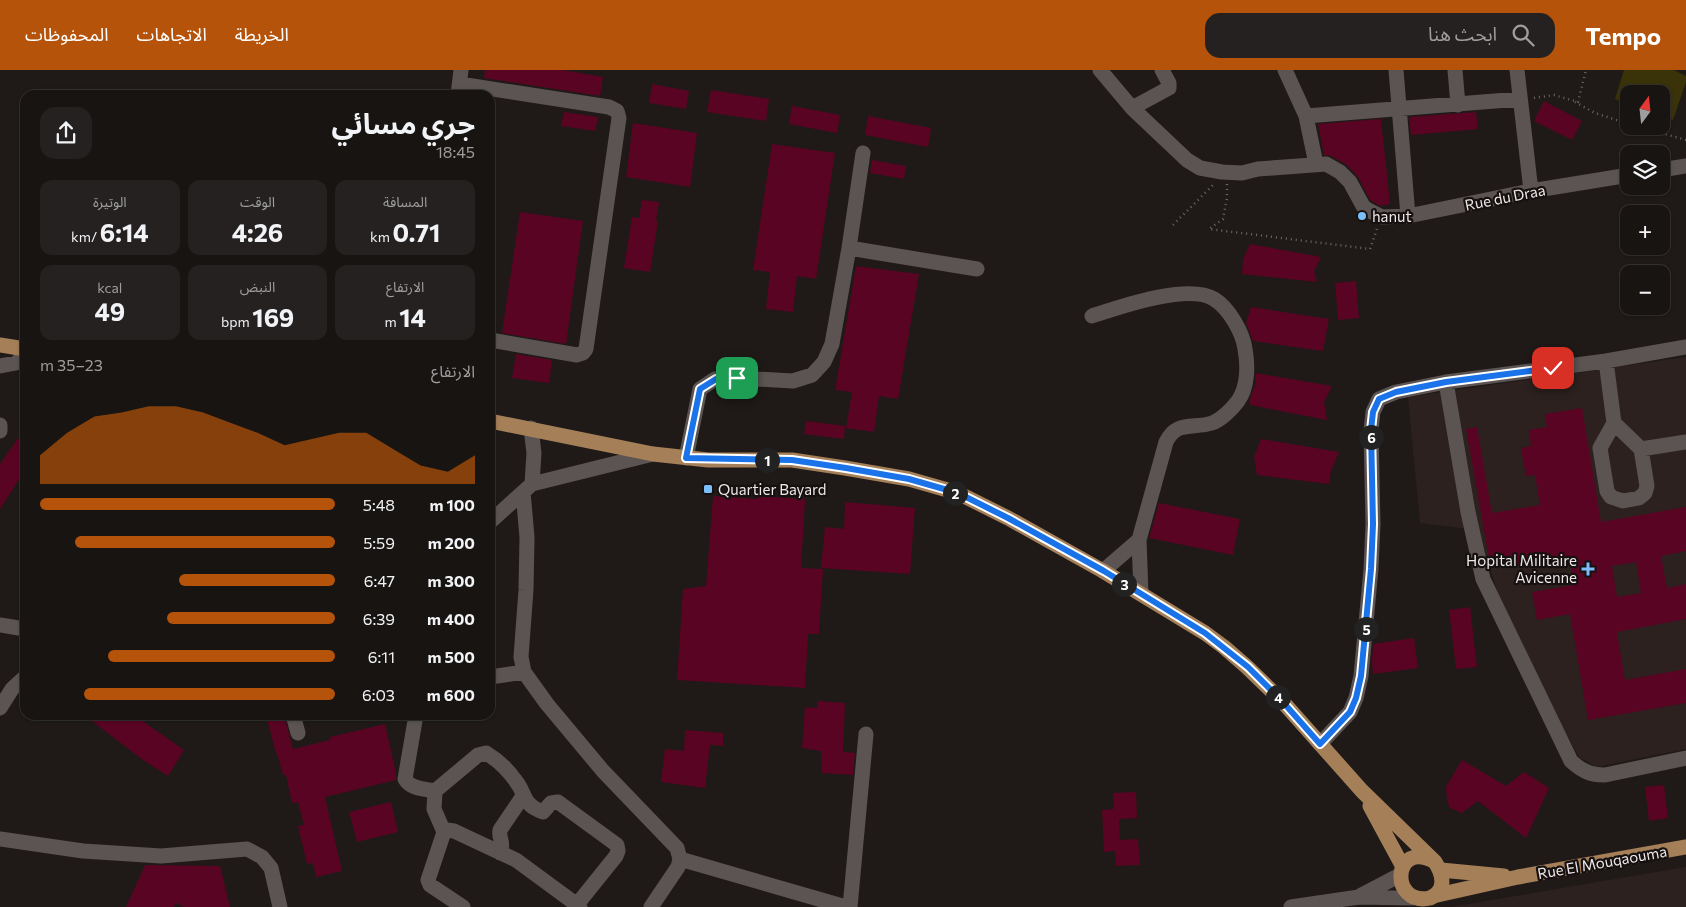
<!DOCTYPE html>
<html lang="ar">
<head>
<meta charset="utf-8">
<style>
	body { margin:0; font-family:Commissioner,"Noto Sans Arabic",sans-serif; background:#242120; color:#f1f3f6; direction:rtl; height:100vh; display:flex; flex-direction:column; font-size:19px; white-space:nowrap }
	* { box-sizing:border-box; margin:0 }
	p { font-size:16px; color:#9e9e9f }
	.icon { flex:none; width:28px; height:28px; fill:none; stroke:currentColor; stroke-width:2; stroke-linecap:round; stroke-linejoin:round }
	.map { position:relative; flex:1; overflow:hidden; direction:ltr }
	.panel { position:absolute; left:20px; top:20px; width:475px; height:630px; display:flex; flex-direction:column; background:#171412; border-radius:15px; box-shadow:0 1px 4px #0004,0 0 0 1px #363332; direction:rtl }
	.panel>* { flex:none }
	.needle { width:32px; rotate:15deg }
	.controls { position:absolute; left:1620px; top:15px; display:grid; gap:10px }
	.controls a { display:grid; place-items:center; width:50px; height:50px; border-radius:10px; background:#171412; box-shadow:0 1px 4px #0004,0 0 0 1px #363332; font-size:25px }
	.pin { position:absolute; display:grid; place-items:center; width:42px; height:42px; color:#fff; margin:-21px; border-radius:10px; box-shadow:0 2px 8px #0006 }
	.km { position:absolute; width:25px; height:25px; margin:-12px; border-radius:50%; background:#222; color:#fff; font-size:14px; line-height:25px; text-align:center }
	.round { display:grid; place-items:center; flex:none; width:52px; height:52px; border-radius:15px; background:#242120 }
	.head { display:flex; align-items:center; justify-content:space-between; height:85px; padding:0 20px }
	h1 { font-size:28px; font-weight:700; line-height:38px }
	.figures { display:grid; grid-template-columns:repeat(3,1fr); gap:8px; height:85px; padding:5px 20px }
	.figures div { display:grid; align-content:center; border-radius:12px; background:#242120; text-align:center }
	.figures b { font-size:25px; font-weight:700 }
	.figures small { font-size:14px; font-weight:400 }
	.figures p { font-size:14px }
	.chart { height:140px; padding:10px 20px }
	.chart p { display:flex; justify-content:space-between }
	.chart svg { width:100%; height:90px; margin-top:5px; fill:#b45309; opacity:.7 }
	ul { padding:0 20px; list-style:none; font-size:16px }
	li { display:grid; grid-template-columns:80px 60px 1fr; align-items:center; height:38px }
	li i { height:12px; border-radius:6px; background:#b45309 }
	header { display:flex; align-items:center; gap:30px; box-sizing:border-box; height:70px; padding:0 25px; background:#b45309; color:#fff }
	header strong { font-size:24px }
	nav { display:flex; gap:28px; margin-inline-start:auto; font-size:18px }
	.search { width:350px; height:45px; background:#242120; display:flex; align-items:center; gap:12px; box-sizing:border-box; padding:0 18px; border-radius:15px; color:#9e9e9f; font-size:19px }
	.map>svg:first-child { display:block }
</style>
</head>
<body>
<header>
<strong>Tempo</strong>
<div class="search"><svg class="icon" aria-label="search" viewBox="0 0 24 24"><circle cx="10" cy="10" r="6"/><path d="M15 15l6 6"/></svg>ابحث هنا</div>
<nav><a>الخريطة</a><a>الاتجاهات</a><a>المحفوظات</a></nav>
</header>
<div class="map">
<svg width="1686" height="837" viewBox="0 0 1686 837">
	<rect width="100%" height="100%" fill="#1f1a18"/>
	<path fill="#2c211e" d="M 1686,287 L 1686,679 L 1596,697 L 1579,687 L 1563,658 L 1503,538 L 1477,460 L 1420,453 L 1408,327 Z
		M 1686,797 L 1686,837 L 1451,837 Z"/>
	<path fill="#3a3208" d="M 1624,0 L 1674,0 L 1686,6 L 1686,12 L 1673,50 L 1661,45 L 1661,24 L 1629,24 L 1629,34 L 1615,29 Z"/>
	<path fill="#590423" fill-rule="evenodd" d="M 485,0 L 563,0 L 603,7 L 600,26 L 484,8 Z
		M 652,14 L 689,21 L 686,39 L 649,33 Z
		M 711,20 L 769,29 L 766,51 L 707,42 Z
		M 1544,31 L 1582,51 L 1572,70 L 1534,51 Z
		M 792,36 L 840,45 L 837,63 L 789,54 Z
		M 564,42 L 598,47 L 595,61 L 561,56 Z
		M 1476,42 L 1478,59 L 1411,65 L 1409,47 Z
		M 868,46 L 931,58 L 928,77 L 865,65 Z
		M 1381,49 L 1390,134 L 1380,136 L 1370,130 L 1358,107 L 1347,95 L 1331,86 L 1324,85 L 1318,54 Z
		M 633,53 L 697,63 L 690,117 L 626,107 Z
		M 772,74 L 835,83 L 816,209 L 797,206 L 793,242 L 766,239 L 770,202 L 753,200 Z
		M 872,90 L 906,96 L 904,109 L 870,103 Z
		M 642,130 L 659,132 L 656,150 L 658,151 L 650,202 L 624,198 L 632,147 L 639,148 Z
		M 520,142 L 583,151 L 566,274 L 502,263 Z
		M 1250,174 L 1321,187 L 1314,201 L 1317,212 L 1242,204 L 1243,189 Z
		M 856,196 L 919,204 L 898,329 L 879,326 L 874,362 L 846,358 L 852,322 L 835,320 Z
		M 1356,211 L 1359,248 L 1338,250 L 1335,213 Z
		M 1251,237 L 1329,249 L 1323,281 L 1253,271 L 1246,253 Z
		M 516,284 L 552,290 L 549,313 L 512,308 Z
		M 1256,303 L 1332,316 L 1324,332 L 1327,350 L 1250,335 L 1250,329 L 1255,315 Z
		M 1582,338 L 1601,452 L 1686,437 L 1686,481 L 1661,486 L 1667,518 L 1686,514 L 1686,549 L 1617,562 L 1625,610 L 1686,599 L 1686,633 L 1588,650 L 1570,544 L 1537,550 L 1532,522 L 1574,515 L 1569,486 L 1500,498 L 1499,492 L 1490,494 L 1466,359 L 1477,357 L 1492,443 L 1540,435 L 1535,405 L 1526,406 L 1521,378 L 1531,376 L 1529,360 L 1547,357 L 1545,344 ZM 1636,492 L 1641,523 L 1617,527 L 1612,496 Z
		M 806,351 L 845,356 L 844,369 L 804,364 Z
		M 18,368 L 25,373 L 25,400 L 0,439 L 0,394 Z
		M 1261,369 L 1339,382 L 1331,401 L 1329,414 L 1257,405 L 1254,387 Z
		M 713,426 L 758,429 L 758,426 L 805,429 L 801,498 L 823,499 L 819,564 L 808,564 L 805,618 L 677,610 L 683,519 L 706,516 Z
		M 845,432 L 915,438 L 910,504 L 821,498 L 825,457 L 844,459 Z
		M 1159,433 L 1240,449 L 1233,485 L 1149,468 Z
		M 1470,537 L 1477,597 L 1456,599 L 1449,540 Z
		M 1414,568 L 1418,598 L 1373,604 L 1372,592 L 1373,574 Z
		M 817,631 L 845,633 L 843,682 L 855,683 L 853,705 L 822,703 L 821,681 L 802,678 L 805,637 L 817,638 Z
		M 84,645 L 134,645 L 184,680 L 168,706 L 143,690 Z
		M 266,645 L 284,645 L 293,679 L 330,670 L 330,667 L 385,654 L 396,703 L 396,710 L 325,727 L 342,801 L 316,807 L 313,793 L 307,794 L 298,756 L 304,755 L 298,732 L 292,733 L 286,705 L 283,705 L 277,683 L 276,684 Z
		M 685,660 L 723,663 L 723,676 L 710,675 L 705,718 L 661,712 L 665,679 L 684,681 Z
		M 1462,690 L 1506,716 L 1524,702 L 1549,718 L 1526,768 L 1478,731 L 1462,743 L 1450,738 L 1447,730 L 1446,717 Z
		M 1664,715 L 1668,748 L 1649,751 L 1645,717 Z
		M 1136,722 L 1137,748 L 1119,749 L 1120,770 L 1138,769 L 1140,795 L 1116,796 L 1115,781 L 1104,782 L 1102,740 L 1114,739 L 1113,723 Z
		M 391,732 L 398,762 L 357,772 L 349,742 Z
		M 145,795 L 220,796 L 230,837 L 184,837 L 176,833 L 174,837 L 126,837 Z"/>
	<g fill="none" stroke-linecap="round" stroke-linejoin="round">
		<path stroke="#6d6866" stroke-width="2.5" stroke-dasharray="1 4" stroke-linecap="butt" d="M 1534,28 L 1554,25 L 1578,32 L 1586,0
			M 1575,32 L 1595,43 L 1629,54
			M 1637,56 L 1686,70
			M 1227,114 L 1227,128 L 1223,149 L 1209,159 L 1370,179 L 1377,159
			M 1173,155 L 1214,114"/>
		<path stroke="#5b5452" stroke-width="15" d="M 1100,0 L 1132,38 L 1187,90 L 1200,98 L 1222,102 L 1242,103 L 1258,99 L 1326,94 L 1340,102 L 1350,112 L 1363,136 L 1368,140 L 1382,147 L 1408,146 L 1531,121 L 1629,105
			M 1285,0 L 1306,46 L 1316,94
			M 1396,0 L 1408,146
			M 1455,0 L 1458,35
			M 1517,0 L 1531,121
			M 460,14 L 609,37 L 617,41 L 619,48 L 586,279 L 583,283 L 577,285 L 490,270
			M 458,25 L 461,0
			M 1132,38 L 1169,18 L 1169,13 L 1162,0
			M 1306,46 L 1520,29
			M 1661,100 L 1686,96
			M 849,178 L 977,199
			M 1092,246 C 1119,237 1188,213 1214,229 C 1229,238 1243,263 1245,279 C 1248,295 1248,317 1238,331 C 1232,339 1221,350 1212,353 C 1193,359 1177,350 1166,372 L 1139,470 L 1141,524
			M 1606,291 L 1614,353 L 1600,378 L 1607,421 L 1611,427 L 1623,431 L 1639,428 L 1645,423 L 1647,416 L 1641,379 L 1614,353
			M 0,296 L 16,293 L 25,285
			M 1446,312 L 1468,442 L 1483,509 L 1571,691 C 1582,701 1590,705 1605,705 L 1686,688
			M 0,355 L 0,361
			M 531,358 L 534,383 L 532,414
			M 1641,379 L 1686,372
			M 686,388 L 700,319 L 715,309 L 737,308 L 793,311 L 812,305 L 824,292 L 832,274 L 849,178 L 863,83
			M 523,422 L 527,467 L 526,520 L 521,587 L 524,602 L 547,634 L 603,701 L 677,778 L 680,789 L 678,797 L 651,837
			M 490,452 L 532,414 L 653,384
			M 1103,501 L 1139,470
			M 0,555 L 25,559
			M 490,607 L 524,602
			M 0,638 L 12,619 L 25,607
			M 293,645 L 298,663
			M 416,645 L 405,709 C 410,719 425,719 435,721 L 478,685 L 486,683 C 496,689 508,700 515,710 C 527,724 521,734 543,742 L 551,733 L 558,732 L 617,775 L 618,781 L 616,786 L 575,837
			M 1320,674 L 1350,642 L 1356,628 L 1361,606 L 1371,499 L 1373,454 L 1371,360 L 1373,342 L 1379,329 L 1396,322 L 1446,312 L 1606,291 L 1686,277
			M 435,721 L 434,739 L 444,762 L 428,810 L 430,815 L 463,837
			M 444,762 L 447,760 L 454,761 L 516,790 L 580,837
			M 0,769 L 83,781 L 161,786 L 247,779 L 262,787 L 271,798 L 280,837
			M 500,783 C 505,773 498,768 500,760 L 523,726
			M 680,789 L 846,837
			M 1360,826 L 1400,805
			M 850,837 L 866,664
			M 1291,837 L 1359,827 L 1412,828"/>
		<path stroke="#a47f57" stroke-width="15" d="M 0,275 L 25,279
			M 490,351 L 653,384 L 708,390 L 792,390 L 845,398 L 909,409 L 958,423 L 1008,448 L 1103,501 L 1205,563 L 1224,577 L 1247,597 L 1282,631 L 1362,721 L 1435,792 C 1443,804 1447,821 1430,828 C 1389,837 1392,768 1435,792
			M 1370,736 L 1403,797
			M 1441,800 L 1504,806
			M 1433,826 L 1518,807 L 1686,777"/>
	</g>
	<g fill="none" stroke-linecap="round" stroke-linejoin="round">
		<g stroke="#fff" stroke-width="10">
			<path id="route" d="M 737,308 L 716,309 L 700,319 L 686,388 L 792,390 L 846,398 L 909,409 L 958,423 L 1008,448 L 1104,501 L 1205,563 L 1248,597 L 1282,631 L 1320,674 L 1350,642 L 1356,628 L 1361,606 L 1371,499 L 1373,454 L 1371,360 L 1373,342 L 1379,329 L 1396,322 L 1446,312 L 1553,298"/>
		</g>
		<use href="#route" stroke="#1a73e8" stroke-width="6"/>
	</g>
	<g fill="#7cbef9" stroke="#161110" stroke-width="2">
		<circle cx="1362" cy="146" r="5"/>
		<rect x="703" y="414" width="10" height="10" rx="2.5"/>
		<path d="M1585.5 491.5h5v5h5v5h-5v5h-5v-5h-5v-5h5z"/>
	</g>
	<g text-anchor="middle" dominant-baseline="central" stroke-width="4.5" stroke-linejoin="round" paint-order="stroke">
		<g font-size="15" fill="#ede9e8" stroke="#161110">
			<text transform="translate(1505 127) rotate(-11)">Rue du Draa</text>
			<text transform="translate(1602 792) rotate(-10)">Rue El Mouqaouma</text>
		</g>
		<g font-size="15" fill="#ede9e8" stroke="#161110" text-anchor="start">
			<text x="1372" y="146">hanut</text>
			<text x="718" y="419">Quartier Bayard</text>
			<text x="1577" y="490" text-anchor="end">Hopital Militaire<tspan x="1577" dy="17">Avicenne</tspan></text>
		</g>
	</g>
</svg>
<div class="controls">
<a><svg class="needle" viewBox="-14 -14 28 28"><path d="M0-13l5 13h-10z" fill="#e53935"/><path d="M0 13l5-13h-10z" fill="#9e9e9f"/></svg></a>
<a><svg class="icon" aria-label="layers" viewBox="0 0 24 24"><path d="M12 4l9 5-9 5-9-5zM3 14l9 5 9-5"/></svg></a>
<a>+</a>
<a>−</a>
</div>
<div class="pin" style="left:737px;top:308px;background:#1e9e55"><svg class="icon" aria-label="arrive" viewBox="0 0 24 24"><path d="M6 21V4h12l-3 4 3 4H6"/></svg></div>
<div class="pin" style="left:1553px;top:298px;background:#d93025"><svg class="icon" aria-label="check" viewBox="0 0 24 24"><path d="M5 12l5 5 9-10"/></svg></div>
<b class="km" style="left:767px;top:390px">1</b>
<b class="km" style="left:955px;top:423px">2</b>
<b class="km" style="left:1124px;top:514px">3</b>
<b class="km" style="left:1278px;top:627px">4</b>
<b class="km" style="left:1366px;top:559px">5</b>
<b class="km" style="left:1371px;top:367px">6</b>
<section class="panel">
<div class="head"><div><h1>جري مسائي</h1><p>18:45</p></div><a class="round"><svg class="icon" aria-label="share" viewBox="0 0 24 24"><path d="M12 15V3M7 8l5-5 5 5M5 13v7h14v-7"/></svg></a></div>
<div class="figures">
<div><p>المسافة</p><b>0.71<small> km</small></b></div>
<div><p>الوقت</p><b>4:26</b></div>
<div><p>الوتيرة</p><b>6:14<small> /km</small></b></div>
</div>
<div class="figures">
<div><p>الارتفاع</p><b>14<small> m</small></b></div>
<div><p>النبض</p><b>169<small> bpm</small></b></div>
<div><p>kcal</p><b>49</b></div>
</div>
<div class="chart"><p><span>الارتفاع</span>23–35 m</p>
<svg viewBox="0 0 160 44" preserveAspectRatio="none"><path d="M0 44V30L10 19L20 11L30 9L40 6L50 6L60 9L70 14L80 19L90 25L100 22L110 19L120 19L130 27L140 35L150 38L160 30V44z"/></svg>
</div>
<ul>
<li><b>100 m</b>5:48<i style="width:100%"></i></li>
<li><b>200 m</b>5:59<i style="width:88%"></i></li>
<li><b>300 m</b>6:47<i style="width:53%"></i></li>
<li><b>400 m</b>6:39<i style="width:57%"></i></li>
<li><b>500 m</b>6:11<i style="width:77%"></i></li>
<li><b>600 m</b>6:03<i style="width:85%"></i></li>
</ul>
</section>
</div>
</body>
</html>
